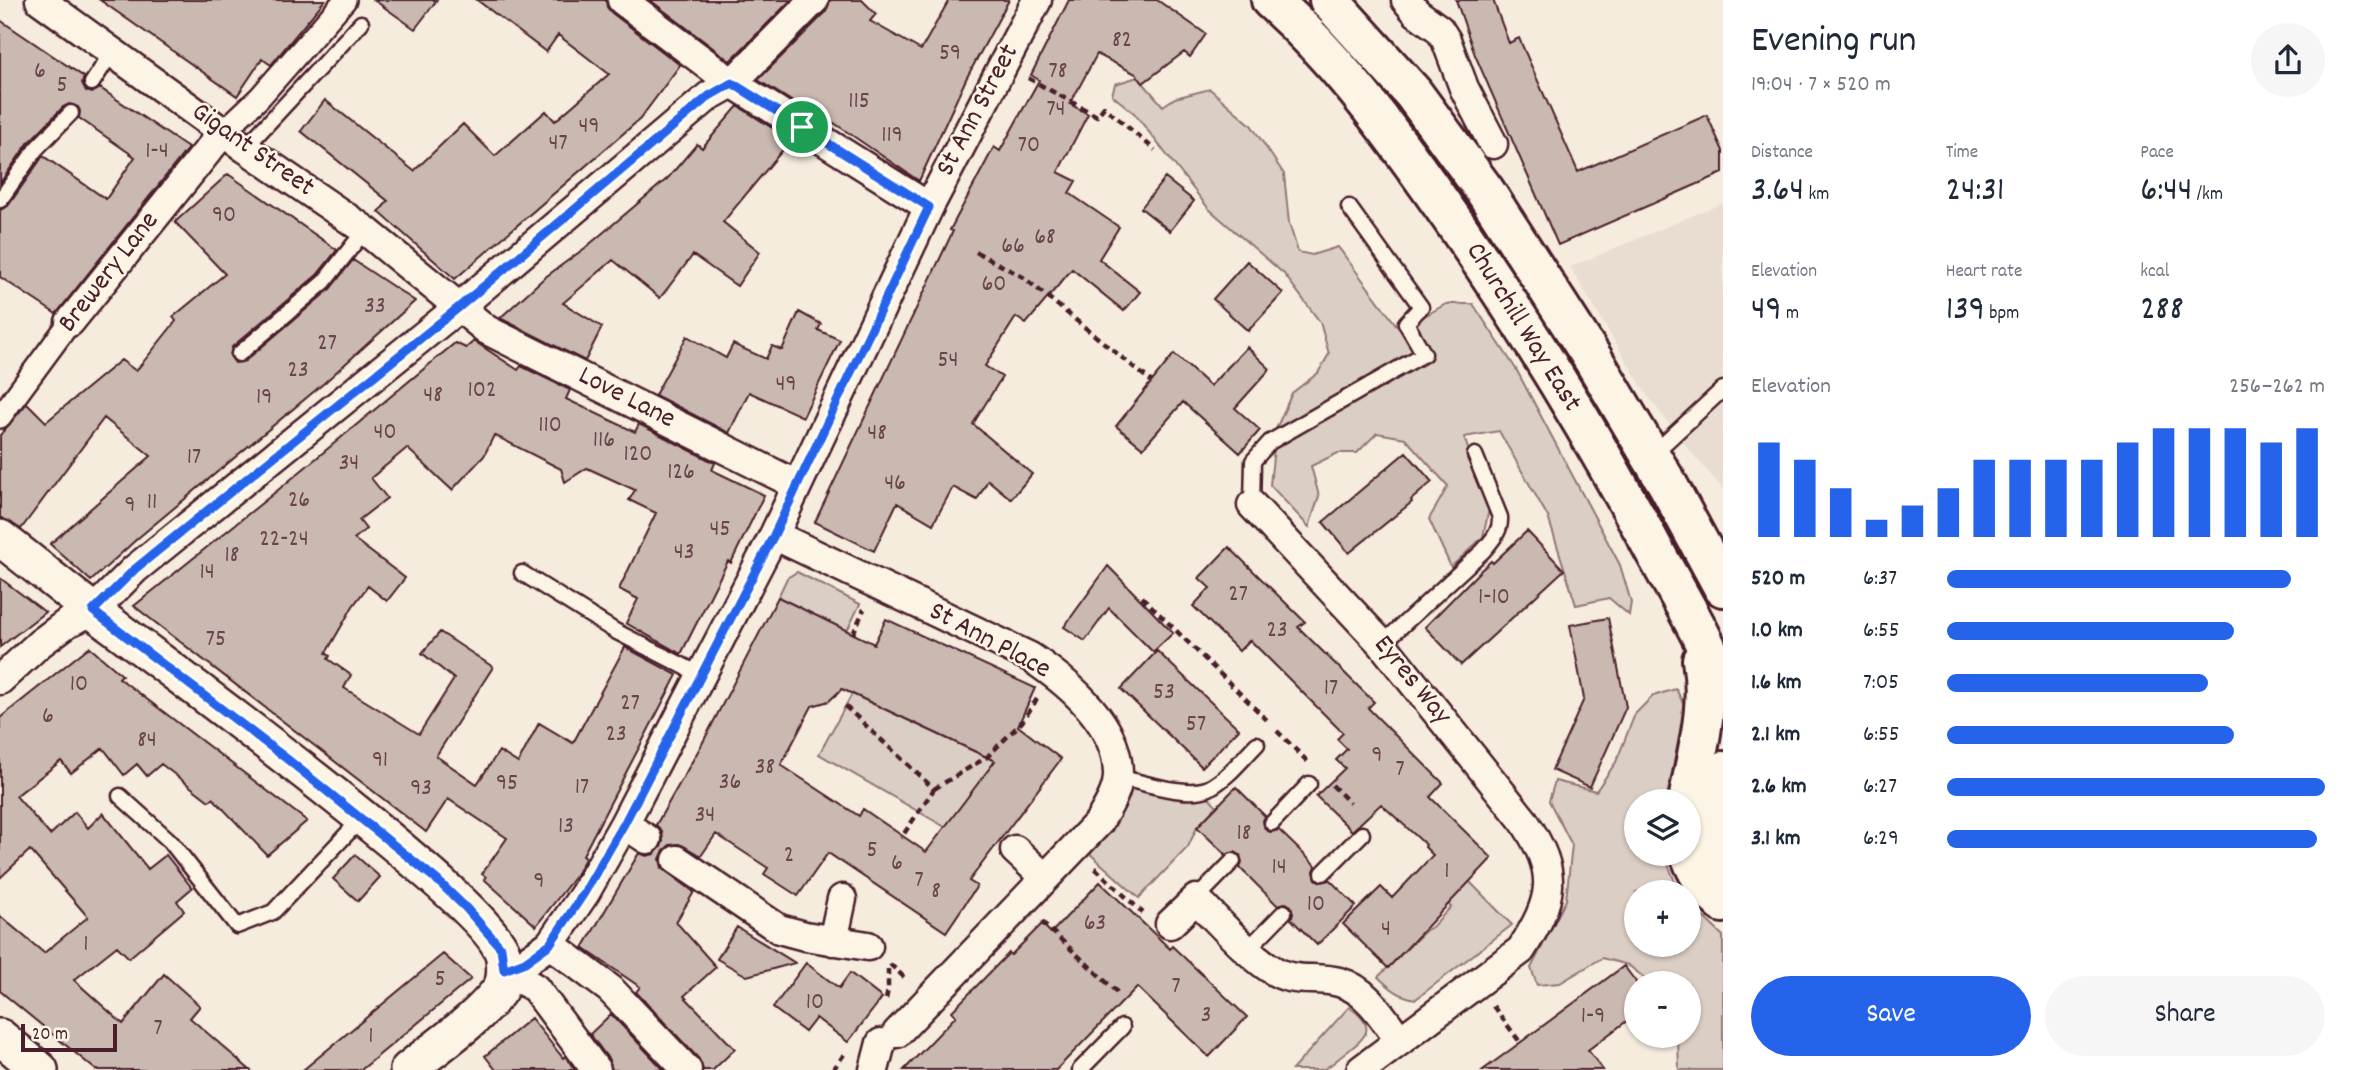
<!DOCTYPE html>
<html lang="en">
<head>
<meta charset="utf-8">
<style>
	body { margin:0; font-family:Dekko,sans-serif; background:#f6f6f7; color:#1f2937; height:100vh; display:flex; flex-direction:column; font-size:26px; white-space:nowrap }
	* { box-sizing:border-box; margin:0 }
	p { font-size:23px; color:#747a83 }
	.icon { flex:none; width:38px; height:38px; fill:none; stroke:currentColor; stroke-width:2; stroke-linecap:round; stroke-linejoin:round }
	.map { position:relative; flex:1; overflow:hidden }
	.drawer { display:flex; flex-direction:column; background:#fff; width:630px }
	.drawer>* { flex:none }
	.fabs { position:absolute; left:1624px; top:789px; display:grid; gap:14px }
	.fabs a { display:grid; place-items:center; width:77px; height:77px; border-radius:50%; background:#fff; box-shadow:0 2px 5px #0004; font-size:35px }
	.scale { position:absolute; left:21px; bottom:18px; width:96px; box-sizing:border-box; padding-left:7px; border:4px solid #4a1f2b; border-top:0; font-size:19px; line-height:24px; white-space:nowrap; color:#4a1f2b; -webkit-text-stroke:5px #fcf5e5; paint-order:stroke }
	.pin { position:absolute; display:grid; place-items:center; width:60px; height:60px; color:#fff; margin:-30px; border:4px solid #fff; border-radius:50%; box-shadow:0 2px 7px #0007 }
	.round { display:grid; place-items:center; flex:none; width:74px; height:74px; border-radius:37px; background:#f6f6f7 }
	.summary { display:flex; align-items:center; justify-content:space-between; height:119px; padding:0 28px }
	h1 { font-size:38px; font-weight:600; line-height:52px }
	.metrics { display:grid; grid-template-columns:repeat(3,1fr); gap:10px; height:119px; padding:7px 28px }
	.metrics div { display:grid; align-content:center }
	.metrics b { font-size:35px; font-weight:600 }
	.metrics small { font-size:19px; font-weight:400 }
	.metrics p { font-size:19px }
	.chart { height:196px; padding:14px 28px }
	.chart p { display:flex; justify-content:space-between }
	.chart svg { width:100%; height:126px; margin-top:7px; stroke:#2563eb; stroke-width:6 }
	.action { display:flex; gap:14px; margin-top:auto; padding:14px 28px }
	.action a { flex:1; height:80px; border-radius:42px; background:#2563eb; color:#fff; font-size:28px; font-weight:600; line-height:80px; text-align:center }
	.action a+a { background:#f6f6f7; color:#1f2937 }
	ul { padding:0 28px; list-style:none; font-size:23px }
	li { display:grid; grid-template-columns:112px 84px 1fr; align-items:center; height:52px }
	li i { height:18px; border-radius:9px; background:#2563eb }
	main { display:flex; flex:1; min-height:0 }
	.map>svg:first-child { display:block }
</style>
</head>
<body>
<main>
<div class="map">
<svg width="1723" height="1070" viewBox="0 0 1723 1070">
	<rect width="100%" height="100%" fill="#f5ecde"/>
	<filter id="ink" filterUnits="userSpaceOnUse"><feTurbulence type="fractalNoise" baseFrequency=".0143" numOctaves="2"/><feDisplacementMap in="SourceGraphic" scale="14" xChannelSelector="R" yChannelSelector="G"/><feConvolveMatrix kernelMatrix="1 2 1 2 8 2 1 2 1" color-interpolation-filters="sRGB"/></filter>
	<g filter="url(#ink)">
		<path fill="#e8ddd0" d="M 1723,203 L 1723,489 L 1689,450 L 1647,395 L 1570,267 Z"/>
		<path fill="#dbcec4" stroke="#927678" stroke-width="2" d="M 1138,77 L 1163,106 L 1175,98 L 1210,89 L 1251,125 L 1284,174 L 1289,223 L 1298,252 L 1312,255 L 1338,247 L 1400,330 L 1446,304 L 1473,304 L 1516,369 L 1620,565 L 1631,602 L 1629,615 L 1609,598 L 1576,605 L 1548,517 L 1499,431 L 1464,437 L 1489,509 L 1483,537 L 1451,567 L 1429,519 L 1448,486 L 1405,438 L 1377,433 L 1357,453 L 1338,453 L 1311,466 L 1319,496 L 1309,527 L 1270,485 L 1276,429 L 1292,393 L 1318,373 L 1329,354 L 1320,322 L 1284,274 L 1209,209 L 1134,113 L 1112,95 L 1115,84 Z
			M 797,572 L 860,604 L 847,631 L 778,597 L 787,578 Z
			M 1676,689 L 1686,709 L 1666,801 L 1636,802 L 1636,854 L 1664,854 L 1679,892 L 1636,892 L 1636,945 L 1689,945 L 1689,903 L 1723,936 L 1723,1070 L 1679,1070 L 1678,1036 L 1689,1036 L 1689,984 L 1651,983 L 1628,965 L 1602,958 L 1560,983 L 1537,985 L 1531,968 L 1566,900 L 1572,845 L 1549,801 L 1555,781 L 1596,791 L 1616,762 L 1635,714 L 1653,696 Z
			M 852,694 L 995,761 L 945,827 L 819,754 Z
			M 1128,788 L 1186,800 L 1207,795 L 1217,806 L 1197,827 L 1188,847 L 1139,898 L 1088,852 Z
			M 1469,881 L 1512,925 L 1416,999 C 1400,997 1390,988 1378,977 L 1425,931 L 1432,927 L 1451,907 L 1447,903 Z
			M 1349,1007 C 1379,1028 1366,1037 1343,1055 C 1336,1060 1328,1069 1320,1070 C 1311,1070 1301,1070 1292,1070 Z"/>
		<path fill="#cab9b1" stroke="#4a1f2b" stroke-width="2" fill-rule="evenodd" d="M 100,0 L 325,0 L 271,65 L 262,59 L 237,96 Z
			M 374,0 L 437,0 L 415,29 Z
			M 477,0 L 606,0 L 607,7 L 612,13 L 680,65 L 640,119 L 455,279 L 379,212 L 388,201 L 301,131 L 325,100 L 414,171 L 463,124 L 495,156 L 546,111 L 555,121 L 609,74 L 558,35 L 546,52 Z
			M 650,0 L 791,0 L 730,61 Z
			M 830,0 L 862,0 L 876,14 L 870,21 L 921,50 L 949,0 L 1009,0 L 966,79 L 919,181 L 815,110 L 812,114 L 758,80 L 826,12 Z
			M 1069,0 L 1157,0 L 1206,34 L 1190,57 L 1184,52 L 1143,83 L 1136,74 L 1097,54 L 1070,104 L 1088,114 L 1058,172 L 1076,181 L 1069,193 L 1119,227 L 1099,259 L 1140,292 L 1124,311 L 1072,269 L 1026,324 L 1016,317 L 985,366 L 1002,377 L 973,424 L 1032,474 L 1011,499 L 988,480 L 977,500 L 953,487 L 933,524 L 897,503 L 874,551 L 815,522 L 953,231 L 950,230 L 994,147 L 1000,151 L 1039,80 L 1031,75 Z
			M 1456,0 L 1493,0 L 1509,43 L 1519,38 L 1578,172 L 1707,115 L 1723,151 L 1723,173 L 1558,245 L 1475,55 Z
			M 0,20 L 84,77 L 82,83 L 86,91 L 92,93 L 100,88 L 188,148 L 56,314 L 0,277 L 0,210 L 8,206 L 43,156 L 106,199 L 135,157 L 79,118 L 80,111 L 78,107 L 69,104 L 63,107 L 29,142 L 0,183 Z
			M 738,106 L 791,140 L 723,222 L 760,252 L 737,286 L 693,255 L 660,298 L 613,260 L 563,303 L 602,327 L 585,361 L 500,318 L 544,278 L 585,248 L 668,178 L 697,144 L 702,148 Z
			M 228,174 L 337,250 L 317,275 L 232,347 L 230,356 L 235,363 L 245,361 L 330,289 L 353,260 L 415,301 L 323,384 L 138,538 L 91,581 L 50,544 L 151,456 L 104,418 L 21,529 L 0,517 L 0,435 L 27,403 L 46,422 L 121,360 L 136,371 L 176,321 L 173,317 L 225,274 L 175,222 Z
			M 1165,178 L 1194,201 L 1170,231 L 1141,208 Z
			M 1247,261 L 1283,293 L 1248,331 L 1213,299 Z
			M 799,312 L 821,324 L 818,330 L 840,340 L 803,417 L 749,392 L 729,433 L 655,395 L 687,336 L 726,358 L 733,344 L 766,359 L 772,346 L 782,350 Z
			M 474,341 L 518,370 L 521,366 L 570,390 L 566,399 L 635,432 L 639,424 L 715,463 L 712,470 L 764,495 L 731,563 L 728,561 L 681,654 L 626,623 L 638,599 L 619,589 L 656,513 L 629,500 L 635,490 L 587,468 L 565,482 L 561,469 L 494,435 L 484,456 L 452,490 L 407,448 L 371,478 L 387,498 L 359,520 L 366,529 L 354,539 L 405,578 L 387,601 L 368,586 L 353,606 L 326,653 L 330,656 L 328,659 L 351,675 L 344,688 L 419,734 L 454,679 L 422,653 L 440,632 L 493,667 L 436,756 L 477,784 L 499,751 L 518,763 L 539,723 L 573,743 L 625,647 L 677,675 L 583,855 L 586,857 L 576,875 L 536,926 L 484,879 L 486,877 L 482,874 L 507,838 L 448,799 L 426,832 L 134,606 L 278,490 L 455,343 L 466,348 Z
			M 1247,347 L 1270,369 L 1235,408 L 1260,430 L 1240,453 L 1183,402 L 1143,448 L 1116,426 L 1174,354 L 1210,386 Z
			M 1406,452 L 1432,482 L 1411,500 L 1412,502 L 1349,553 L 1323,522 Z
			M 1527,531 L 1564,570 L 1461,665 L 1425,627 L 1480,571 L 1491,561 L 1493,563 Z
			M 1229,547 L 1305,622 L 1298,627 L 1374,702 L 1368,708 L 1443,783 L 1430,797 L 1492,858 L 1388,968 L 1343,924 L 1381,887 L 1392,898 L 1433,855 L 1425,847 L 1426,845 L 1381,804 L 1352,831 L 1316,796 L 1345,768 L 1336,760 L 1347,749 L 1337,739 L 1343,733 L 1250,640 L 1239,651 L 1193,606 L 1210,588 L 1199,578 Z
			M 1108,566 L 1173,633 L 1153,652 L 1109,608 L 1085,641 L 1064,627 Z
			M 0,578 L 45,612 L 0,647 Z
			M 778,597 L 874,644 L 886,619 L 1035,688 L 1018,726 L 1061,759 L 969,881 L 977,886 L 946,932 L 828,853 L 798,896 L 764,874 L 768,868 L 716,834 L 701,856 L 679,844 L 670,845 L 664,850 L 660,859 L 662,868 L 694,892 L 676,922 L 716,967 L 684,996 L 735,1049 L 713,1070 L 703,1070 L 699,1059 L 636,992 L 640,987 L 583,948 L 639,853 L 647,856 L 654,854 L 661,847 L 663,841 L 662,832 L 656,825 L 702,744 ZM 842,689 L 995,761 L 926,852 L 863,809 L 859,816 L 781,765 L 812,706 L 829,701 Z
			M 1608,618 L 1626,707 L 1590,787 L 1552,770 L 1584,699 L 1570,625 Z
			M 89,647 L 122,675 L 119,678 L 307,821 L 267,855 L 213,798 L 209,801 L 161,764 L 147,776 L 137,764 L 124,775 L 103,748 L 71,773 L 61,761 L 16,796 L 50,835 L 75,812 L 88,828 L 103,813 L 148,869 L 166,855 L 192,888 L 177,901 L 184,911 L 129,958 L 117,946 L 74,980 L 123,1024 L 164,974 L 200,1006 L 190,1018 L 250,1070 L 96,1070 L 0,991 L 0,916 L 44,953 L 88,917 L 30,850 L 0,878 L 0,718 Z
			M 1157,651 L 1239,729 L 1202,767 L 1121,689 Z
			M 1236,787 L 1265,816 L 1263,821 L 1265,829 L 1270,832 L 1279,830 L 1316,866 L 1314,871 L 1316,879 L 1321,882 L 1330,880 L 1356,906 L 1317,945 L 1291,919 L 1293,914 L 1291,906 L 1286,903 L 1277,905 L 1240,868 L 1242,863 L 1240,855 L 1235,852 L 1226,855 L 1197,827 Z
			M 355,855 L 380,877 L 358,901 L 333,879 Z
			M 1100,882 L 1170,949 L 1172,946 L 1247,1017 L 1209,1057 L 1137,987 L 1056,1070 L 904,1070 L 956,1016 L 952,1011 L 1009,953 L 1011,955 L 1042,924 L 1051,933 Z
			M 737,927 L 795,963 L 747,976 L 717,959 Z
			M 443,954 L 471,979 L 361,1070 L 303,1070 Z
			M 806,963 L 839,988 L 850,973 L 882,998 L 848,1042 L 816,1018 L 805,1032 L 773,1008 Z
			M 1624,966 L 1636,982 L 1636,1014 L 1588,1050 L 1603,1070 L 1483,1070 Z
			M 611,1014 L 664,1070 L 612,1070 L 609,1060 L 590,1034 Z
			M 531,1018 L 563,1058 L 565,1056 L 575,1070 L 496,1070 L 485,1056 Z"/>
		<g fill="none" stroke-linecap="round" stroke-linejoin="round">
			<g stroke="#4a1f2b" stroke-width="19">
				<path id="service" d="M 92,83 L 112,52
					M 245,148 L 361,23
					M 0,200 L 36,149 L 71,113
					M 239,354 L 324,282 L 365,230
					M 1652,455 L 1723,389
					M 1252,505 L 1253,461 L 1270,442 L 1424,354 L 1406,323 L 1421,307 L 1349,207
					M 522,573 L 615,631 L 701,675
					M 1382,644 L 1483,551 C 1492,540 1501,532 1500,517 L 1475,455
					M 1118,777 C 1142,782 1186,798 1209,788 C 1227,779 1243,758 1257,744
					M 120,796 L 170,841 L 237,926 L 273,912 L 362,818
					M 1272,823 L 1309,784
					M 1323,873 L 1362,834
					M 1196,899 L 1233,861
					M 1248,949 L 1284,912
					M 1080,1070 L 1122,1027"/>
			</g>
			<g stroke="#4a1f2b" stroke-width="26">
				<path id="pedestrian" d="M 223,132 L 259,98 L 345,0
					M 0,417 L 70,322"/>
			</g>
			<g stroke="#4a1f2b" stroke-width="33">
				<path id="minor" d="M 40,0 L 245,148 L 365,230 L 487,330 L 797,485
					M 622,0 L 732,83 L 929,207
					M 1406,0 L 1417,13 L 1439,29 L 1446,40 L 1464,88 L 1493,144
					M 70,322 L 223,132
					M 1252,505 L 1382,644 L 1524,821 C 1559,874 1554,898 1521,950 L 1361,1070
					M 774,535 L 1030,657 C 1069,683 1120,725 1118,777 C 1117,793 1107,808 1099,822 L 897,1033
					M 0,680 L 39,644 L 67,623 L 93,611 L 135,569 L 458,308 L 709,96 L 732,83 L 814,0
					M 624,824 L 647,839
					M 1015,850 L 1045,878
					M 677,860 L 779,929 L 805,936 L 868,946
					M 1170,924 L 1196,899 C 1218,920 1249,957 1276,972 C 1296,983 1317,976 1339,982 C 1367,989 1384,1019 1400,1041
					M 833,941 L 842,899
					M 550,944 L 610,989 L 687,1070
					M 504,970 L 525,962 L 550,944 L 585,893 L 624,824 L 774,535 L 929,207 L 1037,0
					M 504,970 L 535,988 L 596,1070
					M 874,1070 L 881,1043"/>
			</g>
			<g stroke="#4a1f2b" stroke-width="40">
				<path id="tertiary" d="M 0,538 C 38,567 75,598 113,626 C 172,671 496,907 504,958 C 505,968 505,981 500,989 C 480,1018 436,1047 408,1070
					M 0,1037 L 40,1070"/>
			</g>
			<g stroke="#4a1f2b" stroke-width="44">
				<path id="trunk" d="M 1271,0 C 1332,54 1381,119 1428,185 C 1509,298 1582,417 1648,539 C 1672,585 1709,641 1723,690
					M 1329,0 L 1413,93 L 1485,191 L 1593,359 L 1668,485 L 1723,587
					M 1723,771 C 1709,804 1706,836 1723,868
					M 1688,802 C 1696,754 1711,708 1702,660
					M 1689,851 C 1695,872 1707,888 1723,903"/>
			</g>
			<path stroke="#4a1f2b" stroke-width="4.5" stroke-dasharray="7 5" stroke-linecap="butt" d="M 1028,78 L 1097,116 L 1104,107 L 1155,150
				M 976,252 L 1023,277 L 1152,382
				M 1142,597 L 1269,722
				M 853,634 L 864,609
				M 845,706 L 934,789 L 901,838
				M 1277,731 L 1308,762
				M 1332,785 L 1350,803
				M 934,789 L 987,757 L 1022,722 L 1037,699
				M 1095,868 L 1143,913
				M 1042,922 L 1118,993
				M 890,964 L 907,980
				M 886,999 L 888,990 L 888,969
				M 1493,1006 L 1520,1042
				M 833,1070 L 845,1053"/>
			<use href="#service" stroke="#fcf5e5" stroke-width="14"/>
			<use href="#pedestrian" stroke="#fcf5e5" stroke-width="21"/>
			<use href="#minor" stroke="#fcf5e5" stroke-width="28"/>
			<use href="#tertiary" stroke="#fcf5e5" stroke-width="35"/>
			<use href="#trunk" stroke="#fcf5e5" stroke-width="38"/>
		</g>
	</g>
	<g fill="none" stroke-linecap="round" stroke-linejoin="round" filter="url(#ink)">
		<g stroke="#fff" stroke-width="14">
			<path id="route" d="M 732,83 L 929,207 L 774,535 L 624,824 L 584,893 L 550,944 L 525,962 L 504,970 L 501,948 L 466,908 L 437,880 L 287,759 L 93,611 L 135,569 L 458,308 L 709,96 Z"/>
		</g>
		<use href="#route" stroke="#2563eb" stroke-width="9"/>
	</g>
	<g text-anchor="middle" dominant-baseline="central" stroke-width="5" stroke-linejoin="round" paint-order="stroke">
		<g font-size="24" fill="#6a464c">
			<text x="1122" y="41">82</text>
			<text x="950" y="54">59</text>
			<text x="40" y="72">6</text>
			<text x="1058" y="72">78</text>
			<text x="62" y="86">5</text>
			<text x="859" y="102">115</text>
			<text x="1056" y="110">74</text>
			<text x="589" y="127">49</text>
			<text x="892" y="136">119</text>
			<text x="558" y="144">47</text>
			<text x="1029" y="146">70</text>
			<text x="157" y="152">1-4</text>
			<text x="224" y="216">90</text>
			<text x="1045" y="238">68</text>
			<text x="1013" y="247">66</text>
			<text x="994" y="285">60</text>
			<text x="375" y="307">33</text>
			<text x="327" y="344">27</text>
			<text x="948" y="361">54</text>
			<text x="298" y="371">23</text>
			<text x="786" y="385">49</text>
			<text x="482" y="391">102</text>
			<text x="433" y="396">48</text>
			<text x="264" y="398">19</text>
			<text x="550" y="426">110</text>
			<text x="385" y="433">40</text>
			<text x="877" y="434">48</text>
			<text x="604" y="441">116</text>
			<text x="638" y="455">120</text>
			<text x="194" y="458">17</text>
			<text x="349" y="464">34</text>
			<text x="681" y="473">126</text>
			<text x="895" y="484">46</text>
			<text x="299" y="501">26</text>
			<text x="152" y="503">11</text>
			<text x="130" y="506">9</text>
			<text x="720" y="530">45</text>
			<text x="284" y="540">22-24</text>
			<text x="684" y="553">43</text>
			<text x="232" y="556">18</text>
			<text x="207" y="573">14</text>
			<text x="1238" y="595">27</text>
			<text x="1494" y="598">1-10</text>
			<text x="1277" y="631">23</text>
			<text x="216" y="640">75</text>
			<text x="79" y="685">10</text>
			<text x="1331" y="689">17</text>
			<text x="1164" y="693">53</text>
			<text x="630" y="704">27</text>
			<text x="48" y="717">6</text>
			<text x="1196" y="725">57</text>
			<text x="616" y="735">23</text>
			<text x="147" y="741">84</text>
			<text x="1377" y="756">9</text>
			<text x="380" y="761">91</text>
			<text x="765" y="768">38</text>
			<text x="1400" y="770">7</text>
			<text x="730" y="783">36</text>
			<text x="507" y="784">95</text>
			<text x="582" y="788">17</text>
			<text x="421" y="789">93</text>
			<text x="705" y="816">34</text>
			<text x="566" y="827">13</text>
			<text x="1244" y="834">18</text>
			<text x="872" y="851">5</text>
			<text x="789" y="856">2</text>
			<text x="897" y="864">6</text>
			<text x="1279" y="868">14</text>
			<text x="1447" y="872">1</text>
			<text x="919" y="881">7</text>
			<text x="539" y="882">9</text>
			<text x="936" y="892">8</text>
			<text x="1316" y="905">10</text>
			<text x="1095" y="924">63</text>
			<text x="1386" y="930">4</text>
			<text x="86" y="945">1</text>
			<text x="440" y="980">5</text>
			<text x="1176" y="987">7</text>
			<text x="815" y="1003">10</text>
			<text x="1206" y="1016">3</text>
			<text x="1593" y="1017">1-9</text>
			<text x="158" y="1029">7</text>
			<text x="371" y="1037">1</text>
		</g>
		<g font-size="28" fill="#4a1f2b" stroke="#fcf5e5">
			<text transform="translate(979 111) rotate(-62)">St Ann Street</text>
			<text transform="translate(252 151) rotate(35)">Gigant Street</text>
			<text transform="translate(110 273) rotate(-52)">Brewery Lane</text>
			<text transform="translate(1522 328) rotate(58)">Churchill Way East</text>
			<text transform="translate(626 399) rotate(27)">Love Lane</text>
			<text transform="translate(989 642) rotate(28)">St Ann Place</text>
			<text transform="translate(1411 681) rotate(51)">Eyres Way</text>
		</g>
	</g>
</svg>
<div class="fabs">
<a><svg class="icon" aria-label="layers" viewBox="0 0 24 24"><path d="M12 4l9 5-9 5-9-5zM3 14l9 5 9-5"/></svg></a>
<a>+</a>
<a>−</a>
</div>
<div class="scale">20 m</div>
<div class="pin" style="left:802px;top:127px;background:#1e9e55"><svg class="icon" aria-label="arrive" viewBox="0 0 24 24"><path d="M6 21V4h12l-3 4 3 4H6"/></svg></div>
</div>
<section class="drawer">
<div class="summary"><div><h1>Evening run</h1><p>19:04 · 7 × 520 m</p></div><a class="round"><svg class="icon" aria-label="share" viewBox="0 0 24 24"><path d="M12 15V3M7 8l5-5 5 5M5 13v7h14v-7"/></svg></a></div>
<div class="metrics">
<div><p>Distance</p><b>3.64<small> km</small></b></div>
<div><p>Time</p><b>24:31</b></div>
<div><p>Pace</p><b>6:44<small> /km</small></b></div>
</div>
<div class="metrics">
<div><p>Elevation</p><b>49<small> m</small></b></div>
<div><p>Heart rate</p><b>139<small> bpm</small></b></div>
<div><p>kcal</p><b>288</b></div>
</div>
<div class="chart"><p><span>Elevation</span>256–262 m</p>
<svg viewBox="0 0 160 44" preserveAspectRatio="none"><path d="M5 44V11M15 44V17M25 44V27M35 44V38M45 44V33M55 44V27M65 44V17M75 44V17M85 44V17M95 44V17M105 44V11M115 44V6M125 44V6M135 44V6M145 44V11M155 44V6"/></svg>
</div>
<ul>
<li><b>520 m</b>6:37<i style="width:91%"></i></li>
<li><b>1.0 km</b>6:55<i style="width:76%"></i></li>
<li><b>1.6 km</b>7:05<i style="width:69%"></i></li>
<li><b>2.1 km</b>6:55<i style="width:76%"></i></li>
<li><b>2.6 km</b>6:27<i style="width:100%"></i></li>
<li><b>3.1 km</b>6:29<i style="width:98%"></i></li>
</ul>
<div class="action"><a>Save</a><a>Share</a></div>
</section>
</main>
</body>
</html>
